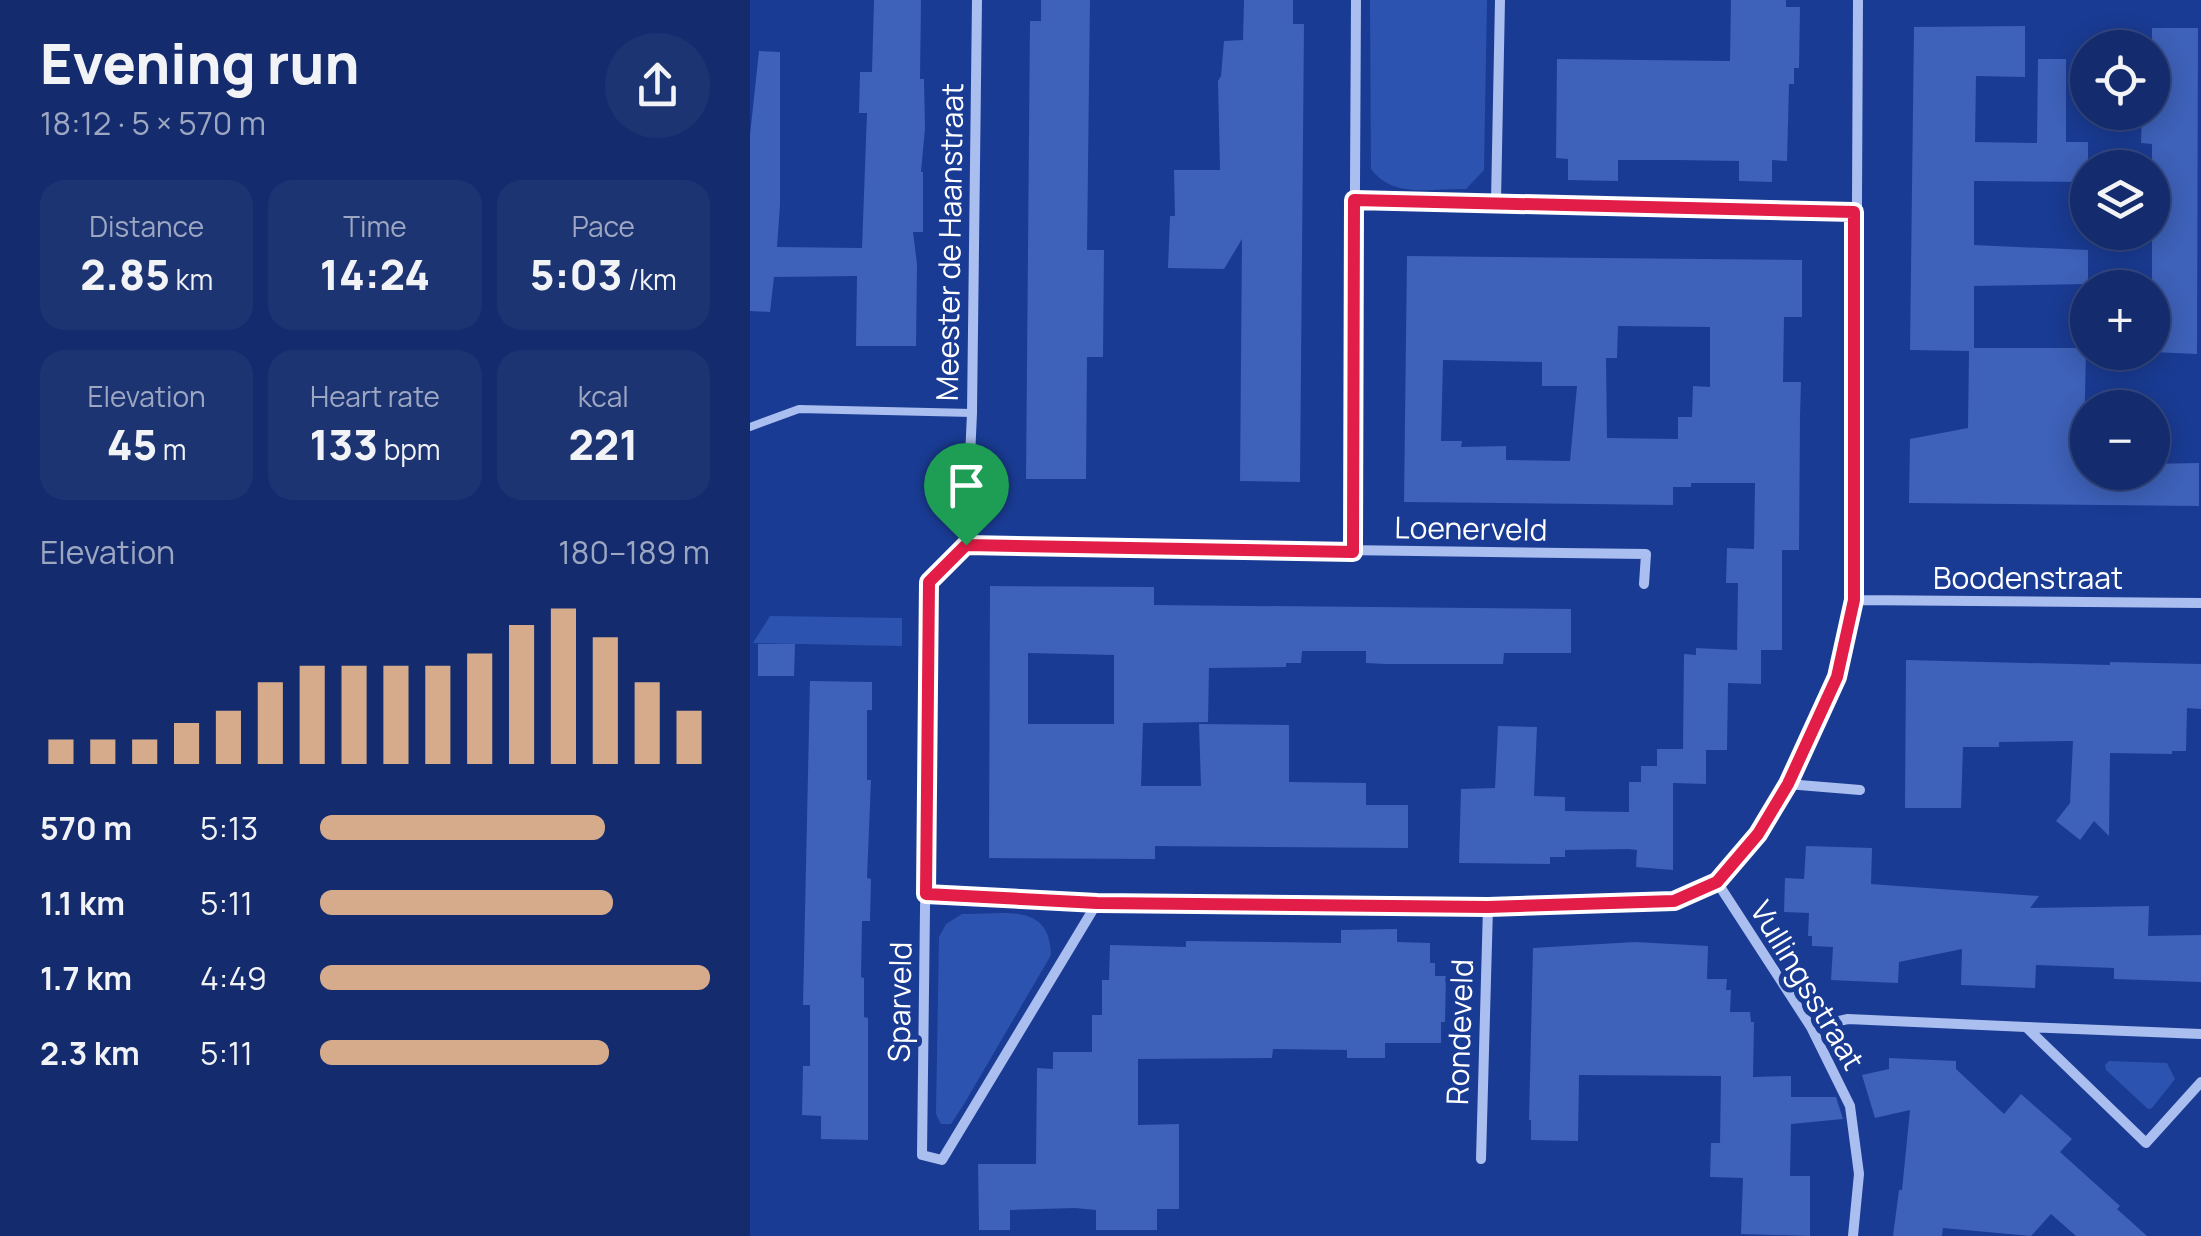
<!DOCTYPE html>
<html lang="en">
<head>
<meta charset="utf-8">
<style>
	body { margin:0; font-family:Manrope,sans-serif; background:#1d3473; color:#f1f3f6; height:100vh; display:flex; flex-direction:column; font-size:38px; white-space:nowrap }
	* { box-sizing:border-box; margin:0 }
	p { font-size:32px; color:#9da7c2 }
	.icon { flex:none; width:55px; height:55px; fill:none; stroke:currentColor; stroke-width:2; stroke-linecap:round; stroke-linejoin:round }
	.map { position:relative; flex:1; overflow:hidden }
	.drawer { display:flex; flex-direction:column; background:#142c6e; width:750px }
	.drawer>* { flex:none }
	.tools { position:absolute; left:1320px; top:30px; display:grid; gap:20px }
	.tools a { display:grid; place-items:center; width:100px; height:100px; border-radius:50%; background:#142c6e; box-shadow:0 5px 25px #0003,0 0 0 2px #334881; font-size:50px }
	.pin { position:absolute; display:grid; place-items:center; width:85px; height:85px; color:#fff; margin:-102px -42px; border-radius:50% 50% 50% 0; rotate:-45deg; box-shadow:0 0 10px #0007 }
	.pin .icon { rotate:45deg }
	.round { display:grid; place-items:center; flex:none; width:105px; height:105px; border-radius:52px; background:#1d3473 }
	.headline { display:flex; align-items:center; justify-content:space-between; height:170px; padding:0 40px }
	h1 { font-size:55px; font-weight:800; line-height:75px }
	.metrics { display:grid; grid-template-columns:repeat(3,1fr); gap:15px; height:170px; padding:10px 40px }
	.metrics div { display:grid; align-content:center; border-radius:25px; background:#1d3473; text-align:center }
	.metrics b { font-size:42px; font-weight:800 }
	.metrics small { font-size:28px; font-weight:400 }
	.metrics p { font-size:28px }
	.chart { height:280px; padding:20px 40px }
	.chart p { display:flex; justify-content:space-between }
	.chart svg { width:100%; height:180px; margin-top:10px; stroke:#d6ab8b; stroke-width:6 }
	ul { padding:0 40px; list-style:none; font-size:32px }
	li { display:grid; grid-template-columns:160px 120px 1fr; align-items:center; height:75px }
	li i { height:25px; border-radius:12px; background:#d6ab8b }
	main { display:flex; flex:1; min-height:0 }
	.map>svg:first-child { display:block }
</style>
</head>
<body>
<main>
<section class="drawer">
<div class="headline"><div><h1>Evening run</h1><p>18:12 · 5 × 570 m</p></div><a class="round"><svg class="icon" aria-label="share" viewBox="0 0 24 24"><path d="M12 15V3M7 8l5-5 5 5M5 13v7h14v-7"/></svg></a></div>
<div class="metrics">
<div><p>Distance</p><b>2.85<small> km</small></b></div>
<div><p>Time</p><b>14:24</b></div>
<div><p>Pace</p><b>5:03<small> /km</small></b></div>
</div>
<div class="metrics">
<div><p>Elevation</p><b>45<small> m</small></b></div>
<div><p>Heart rate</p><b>133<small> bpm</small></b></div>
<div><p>kcal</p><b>221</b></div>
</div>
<div class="chart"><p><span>Elevation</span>180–189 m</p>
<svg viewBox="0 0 160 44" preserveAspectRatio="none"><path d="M5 44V38M15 44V38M25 44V38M35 44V34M45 44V31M55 44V24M65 44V20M75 44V20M85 44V20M95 44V20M105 44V17M115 44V10M125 44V6M135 44V13M145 44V24M155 44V31"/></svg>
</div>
<ul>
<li><b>570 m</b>5:13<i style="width:73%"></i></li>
<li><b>1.1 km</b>5:11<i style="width:75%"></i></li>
<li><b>1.7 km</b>4:49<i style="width:100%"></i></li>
<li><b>2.3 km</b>5:11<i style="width:74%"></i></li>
</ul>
</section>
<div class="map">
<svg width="1451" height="1236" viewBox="0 0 1451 1236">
	<rect width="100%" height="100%" fill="#1a3b93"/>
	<path fill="#2d53b1" d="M 620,0 L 737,0 L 734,170 L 716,189 C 682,188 643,199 621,169 Z
		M 20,616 L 152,618 L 152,646 L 3,643 Z
		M 212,914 C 253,915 300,901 301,955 L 214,1104 L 201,1124 L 191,1124 L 186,1114 L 189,937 L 196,924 Z
		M 1359,1061 L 1417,1063 L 1425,1079 L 1402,1108 L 1398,1109 L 1356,1070 L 1355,1065 Z"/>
	<path fill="#3e61b9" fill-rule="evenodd" d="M 124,0 L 171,0 L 170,79 L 174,79 L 175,128 L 171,172 L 173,172 L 173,232 L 163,232 L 167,264 L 166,346 L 106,346 L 107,276 L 24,277 L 20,312 L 0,311 L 0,135 L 9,51 L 30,52 L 30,205 L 27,247 L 112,248 L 117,113 L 109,113 L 110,72 L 122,72 Z
		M 291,0 L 340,0 L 337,250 L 354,250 L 353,357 L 337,357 L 336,479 L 276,479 L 280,21 L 291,21 Z
		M 494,0 L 543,0 L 543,24 L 554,24 L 550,482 L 490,481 L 492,239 L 474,269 L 418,268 L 420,216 L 425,216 L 424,170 L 470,170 L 468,81 L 471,76 L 474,41 L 493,40 Z
		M 981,0 L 1036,0 L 1036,7 L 1050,7 L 1049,68 L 1044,68 L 1044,84 L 1039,84 L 1037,161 L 1022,160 L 1022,182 L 989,181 L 989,161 L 927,160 L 868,160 L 868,181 L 818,180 L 818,159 L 806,158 L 807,59 L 980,61 Z
		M 1275,26 L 1275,77 L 1226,76 L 1225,142 L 1287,143 L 1288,59 L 1316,59 L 1316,142 L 1338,142 L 1338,182 L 1224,181 L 1224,245 L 1338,250 L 1338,284 L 1224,286 L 1224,348 L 1336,348 L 1334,444 L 1338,444 L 1338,472 L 1402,472 L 1402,464 L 1449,463 L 1449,506 L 1159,503 L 1160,439 L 1218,428 L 1219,351 L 1160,350 L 1164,27 Z
		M 1402,28 L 1448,28 L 1447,354 L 1402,352 L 1402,144 L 1391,143 L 1392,112 L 1402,112 Z
		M 657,256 L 1052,260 L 1052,317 L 1034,317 L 1033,382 L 1051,382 L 1050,416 L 1049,550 L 1032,550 L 1032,650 L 1008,650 L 1011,650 L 1011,684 L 978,683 L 977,750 L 956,750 L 956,784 L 923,783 L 923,870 L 886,867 L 887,850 L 878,849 L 815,850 L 815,857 L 800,857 L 800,864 L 709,863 L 711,789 L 745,788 L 748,726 L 787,727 L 784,796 L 815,797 L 815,811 L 879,812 L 879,782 L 891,782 L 891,766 L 907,766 L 907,749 L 933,749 L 934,654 L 946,655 L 946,648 L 987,650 L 988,583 L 976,583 L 977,548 L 1004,549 L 1005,483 L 941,483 L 941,487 L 923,487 L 923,505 L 654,502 ZM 868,326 L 960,327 L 960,387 L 943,386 L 942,417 L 928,417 L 928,439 L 857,438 L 856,358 L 867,358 ZM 693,360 L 792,362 L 792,386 L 827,386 L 820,461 L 756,460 L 756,446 L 711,447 L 712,441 L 691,441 Z
		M 240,586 L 404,587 L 404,605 L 821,609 L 821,653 L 754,653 L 753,664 L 636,664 L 616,663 L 616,651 L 552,651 L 551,663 L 536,663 L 536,667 L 459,668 L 458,722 L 393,723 L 391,786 L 451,786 L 449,724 L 539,725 L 539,782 L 616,783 L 616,805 L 658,805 L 658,848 L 405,846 L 405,859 L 239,858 ZM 278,653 L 364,655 L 364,724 L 278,724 Z
		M 8,644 L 45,644 L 44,676 L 8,676 Z
		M 1156,660 L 1360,665 L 1360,662 L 1451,664 L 1451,709 L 1437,708 L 1436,751 L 1422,751 L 1422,754 L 1360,753 L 1359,836 L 1344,821 L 1330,840 L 1306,821 L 1320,803 L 1323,741 L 1249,742 L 1249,747 L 1213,747 L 1211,808 L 1155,808 Z
		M 60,681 L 122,682 L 122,710 L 117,710 L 117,780 L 121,780 L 117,878 L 121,879 L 120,921 L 112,921 L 111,977 L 114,978 L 114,1017 L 118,1018 L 118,1140 L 71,1139 L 71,1116 L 52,1115 L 53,1066 L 60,1066 L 60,1005 L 53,1005 Z
		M 1056,846 L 1122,848 L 1121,884 L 1289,896 L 1280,908 L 1399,906 L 1398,936 L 1451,935 L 1451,982 L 1364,979 L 1364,968 L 1286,965 L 1285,988 L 1211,985 L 1212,949 L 1149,962 L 1148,983 L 1081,980 L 1083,947 L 1062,946 L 1062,936 L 1058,936 L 1059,913 L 1034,912 L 1035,878 L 1054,879 Z
		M 647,929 L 647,942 L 680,943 L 680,963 L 685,963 L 685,976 L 696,976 L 695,1022 L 691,1022 L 691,1043 L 635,1043 L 635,1058 L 597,1058 L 597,1050 L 523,1049 L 522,1058 L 388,1059 L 388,1125 L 429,1124 L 429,1209 L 407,1209 L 407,1230 L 346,1230 L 346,1210 L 325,1208 L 260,1210 L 260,1230 L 229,1230 L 228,1164 L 286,1164 L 287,1068 L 303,1069 L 303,1052 L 342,1052 L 342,1015 L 352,1015 L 352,980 L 359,980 L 360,945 L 436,947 L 436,941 L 591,943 L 591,930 Z
		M 885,942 L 958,946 L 957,979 L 977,979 L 976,990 L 981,990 L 980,1012 L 1000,1012 L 1001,1022 L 1004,1022 L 1003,1077 L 1041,1076 L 1041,1097 L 1086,1097 L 1093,1119 L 1041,1124 L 1040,1176 L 1060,1176 L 1060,1236 L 991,1234 L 993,1178 L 960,1177 L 961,1143 L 970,1143 L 971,1076 L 829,1075 L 828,1141 L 781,1140 L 781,1120 L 779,1120 L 783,948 Z
		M 1139,1058 L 1206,1061 L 1206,1069 L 1254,1114 L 1271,1094 L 1322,1139 L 1310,1152 L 1370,1206 L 1367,1209 L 1397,1236 L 1326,1236 L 1301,1214 L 1281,1236 L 1193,1228 L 1192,1236 L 1143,1236 L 1149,1190 L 1152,1190 L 1160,1110 L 1125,1118 L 1112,1075 L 1139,1069 Z"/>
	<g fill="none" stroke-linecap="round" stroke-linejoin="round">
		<path stroke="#aabeef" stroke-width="8" d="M 0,427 L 49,409 L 222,413"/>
		<path stroke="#aabeef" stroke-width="10" d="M 604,200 L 1104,211
			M 746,201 L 750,0
			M 216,545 L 179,582 L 172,1155 L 192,1160 L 347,903
			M 216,545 L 896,554 L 894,584
			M 216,545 L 222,413 L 227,0
			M 603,552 L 606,0
			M 1105,600 L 1451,603
			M 1037,784 L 1110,790
			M 176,894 L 347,903 L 738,907 L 923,901 L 967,882
			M 1061,1027 L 1098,1019 L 1276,1027 L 1396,1143 L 1451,1082
			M 1277,1027 L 1451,1034
			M 731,1159 L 738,907
			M 1103,1236 L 1109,1174 L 1100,1106 L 1061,1027 L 967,882 L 1008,834 L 1037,784 L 1087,677 L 1105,600 L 1108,0"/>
	</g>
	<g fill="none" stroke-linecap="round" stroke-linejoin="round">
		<g stroke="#fff" stroke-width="20">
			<path id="route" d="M 604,200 L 1104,212 L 1104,600 L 1087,677 L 1038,784 L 1008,834 L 967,882 L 924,901 L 738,907 L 347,903 L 176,894 L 179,582 L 216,545 L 603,552 Z"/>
		</g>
		<use href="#route" stroke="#e11d48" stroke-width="12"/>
	</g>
	<g text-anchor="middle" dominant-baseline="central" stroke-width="10" stroke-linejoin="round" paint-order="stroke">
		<g font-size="30" fill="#fff" stroke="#1a3b93">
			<text transform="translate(199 242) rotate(-89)">Meester de Haanstraat</text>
			<text transform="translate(721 528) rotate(1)">Loenerveld</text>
			<text x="1278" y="577">Boodenstraat</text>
			<text transform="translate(1058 985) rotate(59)">Vullingsstraat</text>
			<text transform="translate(149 1002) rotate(-89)">Sparveld</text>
			<text transform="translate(709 1032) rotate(-88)">Rondeveld</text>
		</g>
	</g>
</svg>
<div class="tools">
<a><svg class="icon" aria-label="locate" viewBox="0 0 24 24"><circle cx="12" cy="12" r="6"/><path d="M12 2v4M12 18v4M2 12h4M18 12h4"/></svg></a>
<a><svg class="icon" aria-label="layers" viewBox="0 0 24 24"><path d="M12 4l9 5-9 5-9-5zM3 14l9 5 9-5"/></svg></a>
<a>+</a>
<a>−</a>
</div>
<div class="pin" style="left:216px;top:545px;background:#1e9e55"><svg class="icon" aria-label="arrive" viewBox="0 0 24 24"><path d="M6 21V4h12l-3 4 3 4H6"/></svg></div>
</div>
</main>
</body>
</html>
